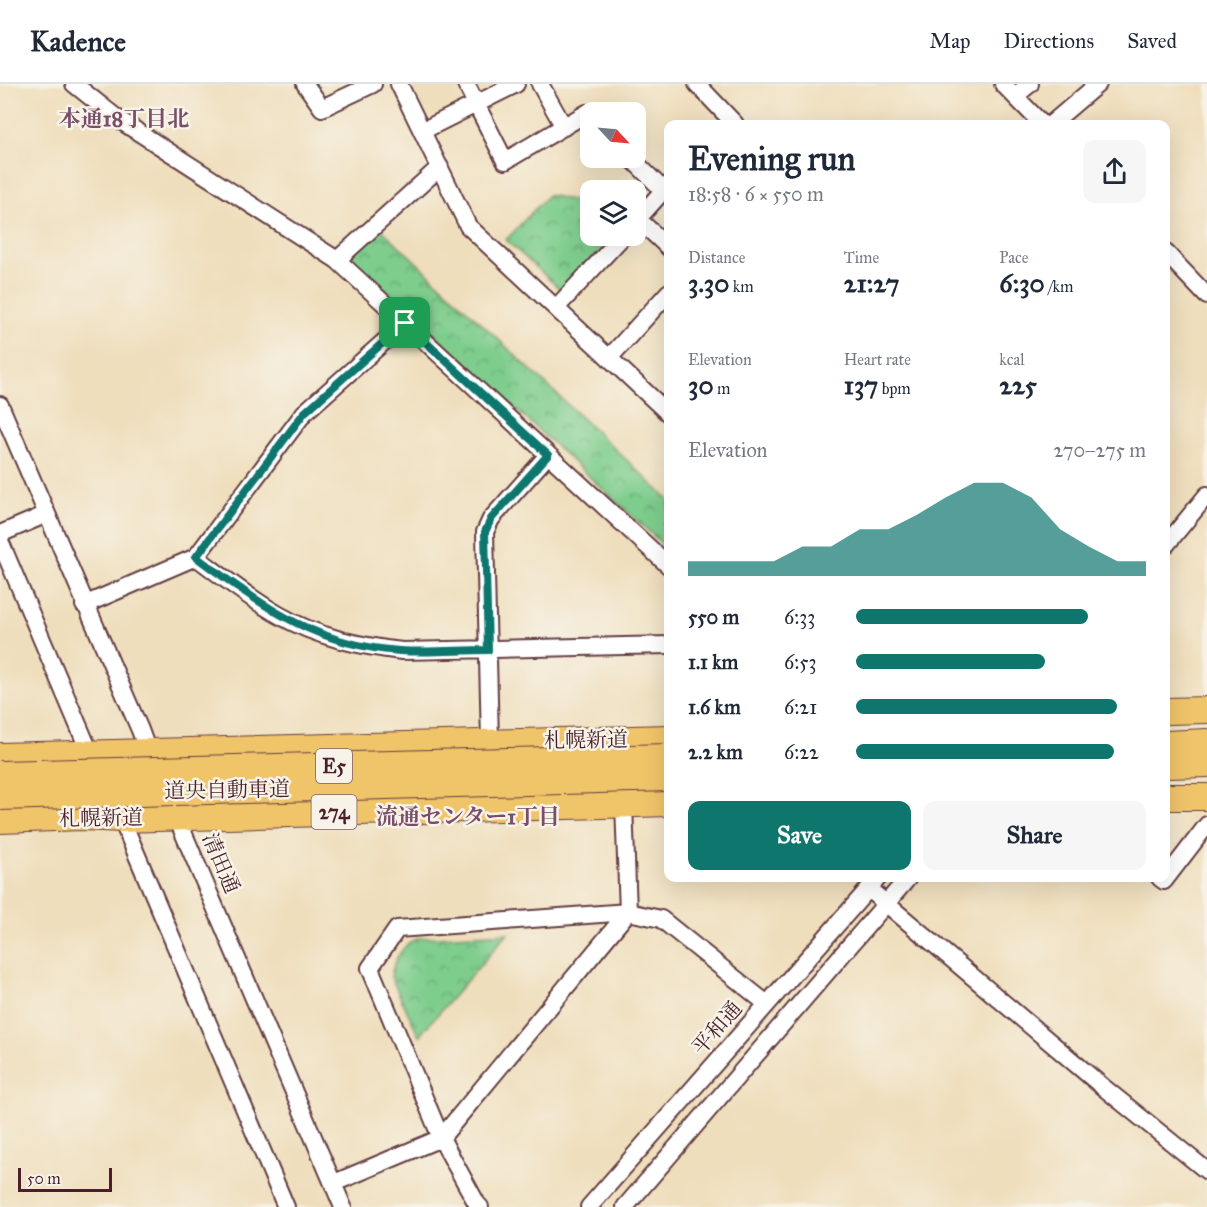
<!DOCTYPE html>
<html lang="en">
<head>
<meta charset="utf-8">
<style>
	body { margin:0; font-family:"IM FELL Great Primer","Noto Serif JP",serif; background:#f6f6f7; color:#1f2937; height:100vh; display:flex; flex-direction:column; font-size:22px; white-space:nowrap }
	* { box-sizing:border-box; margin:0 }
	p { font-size:20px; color:#747a83 }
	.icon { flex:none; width:33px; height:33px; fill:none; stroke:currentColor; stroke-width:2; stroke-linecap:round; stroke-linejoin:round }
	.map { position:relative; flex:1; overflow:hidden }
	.details { position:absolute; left:664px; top:36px; width:506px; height:762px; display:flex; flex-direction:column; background:#fff; border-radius:12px; box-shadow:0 6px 24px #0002 }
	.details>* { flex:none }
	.needle { width:39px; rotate:116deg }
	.controls { position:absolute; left:580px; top:18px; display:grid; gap:12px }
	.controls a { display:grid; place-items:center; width:66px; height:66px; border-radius:12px; background:#fff; box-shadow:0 6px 24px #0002; font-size:30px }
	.scale { position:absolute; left:18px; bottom:15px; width:94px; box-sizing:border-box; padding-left:6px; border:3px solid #4a1f2b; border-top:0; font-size:16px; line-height:21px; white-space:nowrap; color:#4a1f2b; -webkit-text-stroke:4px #f7f3e8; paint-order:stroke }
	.pin { position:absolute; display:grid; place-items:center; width:51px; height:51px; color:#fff; margin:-26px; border-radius:12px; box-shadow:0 3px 9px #0006 }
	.round { display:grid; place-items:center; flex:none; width:63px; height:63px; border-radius:12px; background:#f6f6f7 }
	.overview { display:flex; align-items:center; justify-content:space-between; height:102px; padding:0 24px }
	h1 { font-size:33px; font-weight:700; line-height:45px }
	.stats { display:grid; grid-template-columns:repeat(3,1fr); gap:9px; height:102px; padding:6px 24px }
	.stats div { display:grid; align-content:center }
	.stats b { font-size:26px; font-weight:700 }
	.stats small { font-size:16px; font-weight:400 }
	.stats p { font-size:16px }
	.chart { height:168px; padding:12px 24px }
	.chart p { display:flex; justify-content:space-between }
	.chart svg { width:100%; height:108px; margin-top:6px; fill:#0f766e; opacity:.7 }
	.primary-button { display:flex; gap:12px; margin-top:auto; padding:12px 24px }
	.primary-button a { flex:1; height:69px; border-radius:12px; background:#0f766e; color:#fff; font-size:24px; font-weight:700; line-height:69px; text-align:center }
	.primary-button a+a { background:#f6f6f7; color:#1f2937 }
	ul { padding:0 24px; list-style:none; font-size:20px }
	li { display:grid; grid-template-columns:96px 72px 1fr; align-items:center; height:45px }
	li i { height:15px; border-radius:8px; background:#0f766e }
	header { display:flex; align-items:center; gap:36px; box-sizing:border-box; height:84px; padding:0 30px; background:#fff; border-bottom:2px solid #e0e1e3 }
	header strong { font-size:28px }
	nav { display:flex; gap:33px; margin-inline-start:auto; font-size:21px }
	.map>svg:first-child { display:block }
</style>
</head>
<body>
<header>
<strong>Kadence</strong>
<nav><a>Map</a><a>Directions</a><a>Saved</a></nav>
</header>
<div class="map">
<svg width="1207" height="1123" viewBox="0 0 1207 1123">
	<defs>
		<pattern id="park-crowns" width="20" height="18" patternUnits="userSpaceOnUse" patternTransform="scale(1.5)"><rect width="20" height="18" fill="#7ecd8d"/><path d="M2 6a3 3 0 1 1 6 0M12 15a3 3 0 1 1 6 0" fill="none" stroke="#69a673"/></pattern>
	</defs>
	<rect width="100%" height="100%" fill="#f7f3e8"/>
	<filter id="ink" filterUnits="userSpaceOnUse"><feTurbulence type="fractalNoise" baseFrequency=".0167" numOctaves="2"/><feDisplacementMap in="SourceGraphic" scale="12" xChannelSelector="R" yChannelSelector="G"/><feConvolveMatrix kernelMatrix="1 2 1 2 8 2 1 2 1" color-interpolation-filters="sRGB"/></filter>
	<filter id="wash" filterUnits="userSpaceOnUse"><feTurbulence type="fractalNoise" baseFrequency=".008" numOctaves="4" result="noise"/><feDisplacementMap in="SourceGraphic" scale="24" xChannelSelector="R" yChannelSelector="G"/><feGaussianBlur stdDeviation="1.35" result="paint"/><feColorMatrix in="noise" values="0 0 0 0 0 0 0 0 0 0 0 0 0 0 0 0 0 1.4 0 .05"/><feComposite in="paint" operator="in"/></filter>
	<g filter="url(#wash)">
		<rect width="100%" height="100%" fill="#efdebc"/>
		<path fill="url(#park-crowns)" stroke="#64765c" stroke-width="1.5" d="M 548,111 L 591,121 L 591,152 L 614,152 L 562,207 L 506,156 Z
			M 379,143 L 669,416 L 669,466 L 348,171 Z
			M 508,849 L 419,952 L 391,893 C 393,877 403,859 419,854 Z"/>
	</g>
	<g filter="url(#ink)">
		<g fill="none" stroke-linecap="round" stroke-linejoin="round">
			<g stroke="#633c41" stroke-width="20">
				<path id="minor" d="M 74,0 L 118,35 L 337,176 L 669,482
					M 305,0 L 322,24 L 373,0
					M 399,0 L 468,142 L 669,330
					M 466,0 L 505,77 L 587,29 L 591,34
					M 540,0 L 564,43
					M 697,0 L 735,40
					M 1003,0 L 1042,40
					M 1015,12 L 1030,0
					M 1051,40 L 1098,0
					M 422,47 L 516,0
					M 631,74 L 663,106
					M 638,135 L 669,164
					M 636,137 L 669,100
					M 1166,169 L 1207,212
					M 337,176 L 440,83
					M 556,224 L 623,152
					M 609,274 L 669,208
					M 0,321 L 140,646 L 151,676
					M 0,450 L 47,430
					M 0,457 L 93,676
					M 1166,461 L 1207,411
					M 196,473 C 223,493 250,515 279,531 C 317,553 359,562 402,567 L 669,561
					M 84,521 L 196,473 L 304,329 L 405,239
					M 490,658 L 485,448 L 491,435 L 548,371
					M 174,727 L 343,1123
					M 119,729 L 286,1123
					M 1160,794 L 1164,797 L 1207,741
					M 869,805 L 1103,1003 L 1207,1087
					M 334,1099 L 441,1054 L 628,828 L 624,720
					M 480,1123 L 477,1120 L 441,1054 L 370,884 L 397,845 L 628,828 L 661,835 L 767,920
					M 589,1123 L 878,794
					M 625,1123 L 908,794"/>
			</g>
			<g stroke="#633c41" stroke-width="28">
				<path id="highway" d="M 1166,627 L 1207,626
					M 1166,660 L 1207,658
					M 0,672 L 669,654
					M 1166,681 L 1207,680
					M 1166,713 L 1207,713
					M 0,736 L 82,733 L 122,735 L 669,719"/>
			</g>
			<use href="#minor" stroke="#fff" stroke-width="16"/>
			<use href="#highway" stroke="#f0c469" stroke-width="26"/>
			<g stroke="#633c41" stroke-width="28" stroke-linecap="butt">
				<path id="highway-bridge" d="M 0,690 L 669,673
					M 0,713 L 669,694"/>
			</g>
			<use href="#highway-bridge" stroke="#f0c469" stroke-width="26"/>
		</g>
	</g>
	<g fill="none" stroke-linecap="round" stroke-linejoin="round" filter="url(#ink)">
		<g stroke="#fff" stroke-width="12">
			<path id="route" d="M 405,239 L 548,371 L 491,435 L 485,448 L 488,566 C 459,566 429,569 400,567 C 313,561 264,522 196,473 L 304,329 Z"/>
		</g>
		<use href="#route" stroke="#0f766e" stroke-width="8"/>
	</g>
	<g text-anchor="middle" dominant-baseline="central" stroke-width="5" stroke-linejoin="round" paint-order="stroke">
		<g fill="#f7f3e8" stroke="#7e5f64" stroke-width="1.5">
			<rect x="316" y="665" width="36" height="34" rx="4.5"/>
			<rect x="311.5" y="711" width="45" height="34" rx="4.5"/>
		</g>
		<g font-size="20" font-weight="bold" fill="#4a1f2b">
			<text x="334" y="682">E5</text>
			<text x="334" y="728">274</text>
		</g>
		<g font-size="21" fill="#4a1f2b" stroke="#f7f3e8">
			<text transform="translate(586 656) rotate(-1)">札幌新道</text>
			<text transform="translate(227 706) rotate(-1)">道央自動車道</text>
			<text transform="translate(101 734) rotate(-1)">札幌新道</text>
			<text transform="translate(221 779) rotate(67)">清田通</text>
			<text transform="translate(717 944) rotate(-49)">平和通</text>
		</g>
		<g font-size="22" font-weight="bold" fill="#7a4e6b" stroke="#f7f3e8">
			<text x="124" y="34">本通18丁目北</text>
			<text x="468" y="732">流通センター1丁目</text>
		</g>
	</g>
</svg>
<div class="controls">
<a><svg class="needle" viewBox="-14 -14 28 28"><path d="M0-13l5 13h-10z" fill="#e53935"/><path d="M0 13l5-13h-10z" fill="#747a83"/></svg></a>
<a><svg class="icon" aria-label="layers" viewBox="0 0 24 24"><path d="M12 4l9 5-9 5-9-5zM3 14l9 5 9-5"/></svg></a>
</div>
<div class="scale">50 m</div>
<div class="pin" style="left:405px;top:239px;background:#1e9e55"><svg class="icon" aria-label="arrive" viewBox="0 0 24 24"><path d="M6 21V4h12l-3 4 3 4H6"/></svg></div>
<section class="details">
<div class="overview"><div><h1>Evening run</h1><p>18:58 · 6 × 550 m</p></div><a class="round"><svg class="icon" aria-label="share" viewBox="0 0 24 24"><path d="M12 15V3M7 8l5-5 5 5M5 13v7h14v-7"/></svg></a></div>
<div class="stats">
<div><p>Distance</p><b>3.30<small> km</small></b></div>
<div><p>Time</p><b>21:27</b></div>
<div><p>Pace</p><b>6:30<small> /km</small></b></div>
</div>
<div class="stats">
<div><p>Elevation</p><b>30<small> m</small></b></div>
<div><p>Heart rate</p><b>137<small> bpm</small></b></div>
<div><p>kcal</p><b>225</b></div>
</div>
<div class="chart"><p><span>Elevation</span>270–275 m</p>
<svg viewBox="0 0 160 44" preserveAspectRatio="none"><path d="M0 44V38L10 38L20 38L30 38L40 32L50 32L60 25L70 25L80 19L90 12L100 6L110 6L120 12L130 25L140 32L150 38L160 38V44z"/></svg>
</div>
<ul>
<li><b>550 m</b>6:33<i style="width:80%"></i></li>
<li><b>1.1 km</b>6:53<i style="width:65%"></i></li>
<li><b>1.6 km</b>6:21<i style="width:90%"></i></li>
<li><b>2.2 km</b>6:22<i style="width:89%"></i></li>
</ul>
<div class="primary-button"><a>Save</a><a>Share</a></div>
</section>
</div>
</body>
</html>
